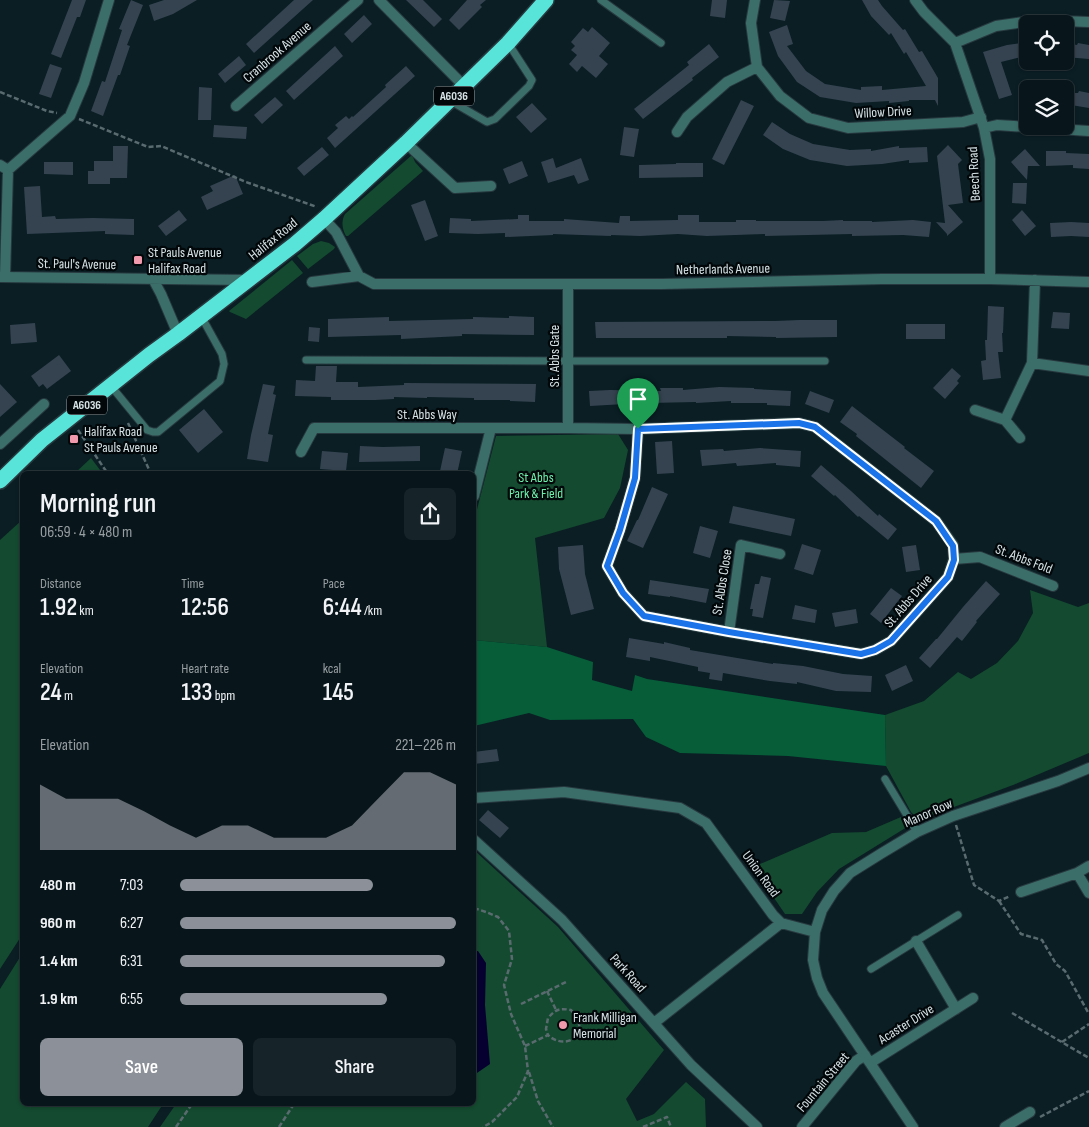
<!DOCTYPE html>
<html lang="en">
<head>
<meta charset="utf-8">
<style>
	body { margin:0; font-family:"Sofia Sans Condensed",sans-serif; background:#162328; color:#f1f3f6; height:100vh; display:flex; flex-direction:column; font-size:19px; white-space:nowrap }
	* { box-sizing:border-box; margin:0 }
	p { font-size:16px; color:#989fa3 }
	.icon { flex:none; width:28px; height:28px; fill:none; stroke:currentColor; stroke-width:2; stroke-linecap:round; stroke-linejoin:round }
	.map { position:relative; flex:1; overflow:hidden }
	.drawer { position:absolute; left:20px; top:471px; width:456px; height:635px; display:flex; flex-direction:column; background:#08161b; border-radius:8px; box-shadow:0 1px 4px #0004,0 0 0 1px #29353a }
	.drawer>* { flex:none }
	.controls { position:absolute; left:1019px; top:15px; display:grid; gap:10px }
	.controls a { display:grid; place-items:center; width:55px; height:55px; border-radius:8px; background:#08161b; box-shadow:0 1px 4px #0004,0 0 0 1px #29353a; font-size:25px }
	.pin { position:absolute; display:grid; place-items:center; width:42px; height:42px; color:#fff; margin:-51px -21px; border-radius:50% 50% 50% 0; rotate:-45deg; box-shadow:0 0 5px #0007 }
	.pin .icon { rotate:45deg }
	.round { display:grid; place-items:center; flex:none; width:52px; height:52px; border-radius:8px; background:#162328 }
	.head { display:flex; align-items:center; justify-content:space-between; height:85px; padding:0 20px }
	h1 { font-size:28px; font-weight:600; line-height:38px }
	.metrics { display:grid; grid-template-columns:repeat(3,1fr); gap:8px; height:85px; padding:5px 20px }
	.metrics div { display:grid; align-content:center }
	.metrics b { font-size:25px; font-weight:600 }
	.metrics small { font-size:14px; font-weight:400 }
	.metrics p { font-size:14px }
	.chart { height:140px; padding:10px 20px }
	.chart p { display:flex; justify-content:space-between }
	.chart svg { width:100%; height:90px; margin-top:5px; fill:#8c9099; opacity:.7 }
	.button { display:flex; gap:10px; margin-top:auto; padding:10px 20px }
	.button a { flex:1; height:58px; border-radius:8px; background:#8c9099; color:#fff; font-size:20px; font-weight:600; line-height:58px; text-align:center }
	.button a+a { background:#162328; color:#f1f3f6 }
	ul { padding:0 20px; list-style:none; font-size:16px }
	li { display:grid; grid-template-columns:80px 60px 1fr; align-items:center; height:38px }
	li i { height:12px; border-radius:6px; background:#8c9099 }
	.map>svg:first-child { display:block }
</style>
</head>
<body>
<div class="map">
<svg width="1089" height="1127" viewBox="0 0 1089 1127">
	<rect width="100%" height="100%" fill="#0a1e24"/>
	<path fill="#144a2f" d="M 412,155 L 415,162 L 423,171 L 348,236 L 346,236 C 342,229 341,221 345,214 Z
		M 321,241 L 329,243 L 335,247 L 334,249 L 308,269 L 297,256 L 313,244 Z
		M 292,260 L 303,273 L 246,319 L 230,312 L 229,311 Z
		M 618,434 L 628,450 L 620,488 L 604,518 L 535,538 L 547,647 L 474,640 L 474,521 L 496,436 Z
		M 91,458 L 103,474 L 74,474 Z
		M 22,520 L 22,935 L 0,969 L 0,540 Z
		M 1030,590 L 1078,607 L 1089,603 L 1089,753 L 1013,785 L 919,820 L 911,812 L 886,766 L 885,715 L 924,701 L 958,672 L 971,679 L 997,663 L 1018,641 L 1033,613 Z
		M 901,817 L 907,827 L 839,869 L 817,892 L 802,914 L 785,914 L 753,867 L 832,833 L 866,832 Z
		M 474,850 L 558,927 L 664,1050 L 626,1099 L 637,1121 L 654,1114 L 686,1082 L 705,1099 L 706,1127 L 160,1127 L 176,1104 L 474,1104 Z
		M 22,954 L 22,1104 L 163,1104 L 148,1127 L 0,1127 L 0,989 Z"/>
	<path fill="#065d38" d="M 474,640 L 547,647 L 593,662 L 592,680 L 632,691 L 635,675 L 647,679 L 885,715 L 886,766 L 788,756 L 680,753 L 646,737 L 633,719 L 550,720 L 529,713 L 474,726 Z"/>
	<path fill="#060030" d="M 474,951 L 478,951 L 486,963 L 485,1005 L 490,1064 L 474,1075 Z"/>
	<path fill="#354350" d="M 72,0 L 86,0 L 80,17 L 77,17 L 61,58 L 51,54 Z
		M 131,0 L 143,5 L 127,45 L 130,46 L 120,75 L 118,75 L 103,116 L 91,111 L 102,81 L 105,82 L 122,30 L 119,29 Z
		M 164,0 L 197,0 L 173,14 L 154,21 L 149,5 Z
		M 294,0 L 313,0 L 254,53 L 246,44 Z
		M 406,0 L 423,0 L 442,19 L 434,27 Z
		M 467,0 L 486,0 L 480,5 L 482,7 L 459,30 L 449,20 Z
		M 712,0 L 727,0 L 725,18 L 710,16 Z
		M 774,0 L 790,1 L 785,21 L 770,18 Z
		M 862,0 L 878,0 L 882,6 L 903,30 L 905,29 L 919,52 L 922,51 L 938,78 L 938,106 L 935,100 L 909,100 L 909,101 L 889,103 L 889,101 L 856,103 L 820,97 L 797,82 L 778,56 L 769,32 L 787,25 L 793,44 L 787,46 L 806,71 L 825,84 L 861,90 L 861,87 L 882,86 L 882,90 L 926,86 L 906,52 L 904,54 L 891,33 L 889,35 L 871,16 Z
		M 364,15 L 372,24 L 352,43 L 344,34 Z
		M 592,27 L 610,43 L 599,56 L 608,64 L 596,78 L 582,66 L 577,72 L 569,64 L 577,55 L 571,50 L 575,46 L 571,42 L 583,28 L 588,32 Z
		M 1028,42 L 1028,56 L 1017,58 L 1001,62 L 1012,95 L 999,99 L 983,52 L 1007,45 Z
		M 1065,43 L 1077,45 L 1078,43 L 1089,45 L 1089,59 L 1065,57 Z
		M 709,44 L 719,57 L 692,78 L 693,80 L 643,119 L 634,109 L 689,65 L 687,62 Z
		M 335,46 L 343,56 L 294,100 L 286,91 Z
		M 239,56 L 246,65 L 225,83 L 218,74 Z
		M 50,64 L 62,68 L 51,98 L 39,94 Z
		M 406,66 L 415,76 L 335,148 L 327,138 L 338,128 L 335,125 L 346,116 L 349,119 L 352,116 L 353,117 L 386,87 L 385,85 Z
		M 199,87 L 212,88 L 211,120 L 198,120 Z
		M 1079,91 L 1089,93 L 1089,108 L 1065,104 L 1065,93 L 1078,93 Z
		M 275,97 L 283,105 L 262,124 L 254,115 Z
		M 741,100 L 754,106 L 724,165 L 712,159 Z
		M 532,103 L 547,119 L 531,133 L 516,117 Z
		M 772,122 L 790,134 L 813,144 L 850,150 L 871,149 L 871,151 L 899,146 L 899,148 L 927,147 L 928,162 L 909,163 L 909,160 L 882,164 L 847,166 L 810,160 L 783,149 L 763,135 Z
		M 214,125 L 247,127 L 246,139 L 213,137 Z
		M 624,127 L 639,129 L 634,157 L 620,155 Z
		M 948,145 L 962,160 L 958,164 L 963,203 L 948,205 L 963,222 L 947,236 L 947,234 L 936,222 L 945,223 L 937,156 Z
		M 113,146 L 128,146 L 127,178 L 110,178 L 110,184 L 88,184 L 88,171 L 94,171 L 94,161 L 113,161 Z
		M 322,147 L 329,155 L 304,176 L 297,168 Z
		M 1025,149 L 1040,166 L 1028,166 L 1027,180 L 1011,162 Z
		M 1046,151 L 1066,151 L 1066,153 L 1089,154 L 1089,169 L 1073,168 L 1073,165 L 1046,166 Z
		M 553,158 L 556,168 L 581,158 L 589,180 L 578,184 L 574,175 L 548,183 L 541,162 Z
		M 522,161 L 528,176 L 509,184 L 503,169 Z
		M 44,162 L 73,162 L 73,175 L 44,174 Z
		M 676,163 L 703,163 L 703,177 L 639,178 L 639,165 L 676,164 Z
		M 235,175 L 243,194 L 207,210 L 201,197 L 213,191 L 210,186 Z
		M 1013,183 L 1027,183 L 1026,204 L 1012,203 Z
		M 40,186 L 42,217 L 55,216 L 56,219 L 93,218 L 134,219 L 134,235 L 105,234 L 105,231 L 27,234 L 24,187 Z
		M 425,200 L 438,236 L 425,241 L 411,205 Z
		M 179,210 L 187,220 L 166,236 L 158,226 Z
		M 1022,210 L 1036,226 L 1025,236 L 1012,220 Z
		M 518,215 L 529,215 L 529,221 L 564,221 L 564,219 L 619,223 L 620,216 L 630,216 L 630,221 L 678,220 L 678,215 L 699,215 L 699,222 L 736,222 L 736,220 L 756,220 L 756,221 L 823,221 L 843,220 L 843,221 L 872,221 L 872,222 L 913,220 L 931,222 L 929,237 L 903,235 L 852,236 L 852,234 L 765,236 L 765,234 L 707,236 L 678,234 L 640,236 L 611,235 L 611,236 L 553,234 L 553,235 L 505,237 L 505,233 L 478,234 L 449,233 L 450,218 L 471,219 L 471,221 L 518,219 Z
		M 1071,222 L 1089,223 L 1089,237 L 1071,236 L 1051,237 L 1050,223 Z
		M 988,306 L 1004,307 L 1003,333 L 1002,333 L 1003,352 L 998,352 L 1001,378 L 983,380 L 981,361 L 986,360 L 985,340 L 987,340 Z
		M 1053,312 L 1070,313 L 1069,329 L 1051,328 Z
		M 509,316 L 534,317 L 534,335 L 462,334 L 462,336 L 401,339 L 401,335 L 328,337 L 328,319 L 389,317 L 389,321 L 473,319 L 473,317 L 509,318 Z
		M 799,320 L 837,320 L 837,337 L 776,338 L 776,337 L 727,336 L 727,338 L 596,338 L 595,322 L 775,321 Z
		M 35,323 L 37,342 L 11,344 L 10,325 Z
		M 906,324 L 945,324 L 945,339 L 906,339 Z
		M 309,327 L 320,328 L 319,342 L 308,341 Z
		M 59,355 L 71,371 L 47,389 L 43,384 L 39,387 L 31,376 Z
		M 316,366 L 337,366 L 336,382 L 358,382 L 358,387 L 404,385 L 404,383 L 536,384 L 535,402 L 510,401 L 510,400 L 474,400 L 474,398 L 427,397 L 427,398 L 394,397 L 394,399 L 375,400 L 331,400 L 331,397 L 295,396 L 296,380 L 315,381 Z
		M 952,368 L 961,376 L 957,381 L 959,383 L 945,399 L 933,388 Z
		M 0,384 L 17,402 L 0,417 Z
		M 263,384 L 275,386 L 273,394 L 276,395 L 268,434 L 273,435 L 268,462 L 247,459 L 251,435 Z
		M 719,387 L 754,388 L 754,389 L 791,391 L 790,406 L 767,405 L 767,403 L 731,403 L 731,401 L 696,403 L 696,402 L 649,403 L 649,405 L 625,404 L 590,406 L 589,391 L 610,390 L 661,391 L 660,388 L 683,388 L 683,390 Z
		M 810,391 L 834,400 L 829,413 L 805,404 Z
		M 852,406 L 905,447 L 904,448 L 934,471 L 921,488 L 856,436 L 857,434 L 840,422 Z
		M 204,409 L 223,432 L 198,453 L 179,430 Z
		M 672,441 L 674,473 L 657,474 L 655,442 Z
		M 360,446 L 383,447 L 420,446 L 420,461 L 359,462 Z
		M 445,448 L 462,451 L 457,474 L 451,474 L 440,471 Z
		M 760,448 L 801,451 L 800,467 L 776,465 L 776,463 L 737,466 L 736,463 L 702,466 L 700,450 L 723,449 L 724,451 Z
		M 322,451 L 348,453 L 346,471 L 320,469 Z
		M 821,465 L 851,491 L 878,516 L 879,514 L 897,529 L 888,540 L 859,516 L 858,517 L 835,495 L 834,496 L 811,476 Z
		M 652,487 L 668,494 L 643,548 L 627,541 L 637,520 L 638,520 Z
		M 733,506 L 795,519 L 791,536 L 729,523 Z
		M 700,526 L 718,531 L 710,558 L 693,553 Z
		M 802,544 L 821,550 L 813,575 L 794,569 Z
		M 583,545 L 585,574 L 594,609 L 571,615 L 559,569 L 558,547 Z
		M 916,545 L 920,570 L 906,572 L 902,547 Z
		M 761,576 L 771,578 L 763,618 L 752,616 L 753,609 L 750,609 L 755,584 L 759,584 Z
		M 650,580 L 709,589 L 706,603 L 670,596 L 670,597 L 648,594 Z
		M 986,581 L 1000,594 L 976,621 L 977,622 L 962,641 L 957,637 L 930,668 L 919,658 L 936,639 L 937,639 L 963,607 Z
		M 891,588 L 902,596 L 881,623 L 870,614 Z
		M 795,605 L 817,610 L 815,623 L 792,619 Z
		M 856,609 L 858,623 L 835,627 L 832,613 Z
		M 629,638 L 664,644 L 664,642 L 690,648 L 690,650 L 773,664 L 773,663 L 803,666 L 843,674 L 872,676 L 871,692 L 836,691 L 797,682 L 797,684 L 770,681 L 723,673 L 722,681 L 709,679 L 710,673 L 698,671 L 698,667 L 650,657 L 650,661 L 626,657 Z
		M 906,665 L 913,681 L 892,691 L 885,675 Z
		M 497,749 L 499,761 L 474,764 L 474,752 Z
		M 488,810 L 509,828 L 500,838 L 479,820 Z"/>
	<g fill="none" stroke-linecap="round" stroke-linejoin="round">
		<g stroke="#27393f" stroke-width="9">
			<path id="lane" d="M 601,0 L 661,43
				M 449,100 L 487,122 L 495,119 L 529,86 L 532,80 L 508,43
				M 306,360 L 568,361 L 825,361
				M 111,386 L 147,430 L 153,432 L 158,432 L 220,381 L 224,364 L 222,354 L 201,316
				M 885,779 L 917,832
				M 871,969 L 958,915"/>
		</g>
		<g stroke="#27393f" stroke-width="12">
			<path id="street" d="M 379,0 L 464,86
				M 755,0 L 751,23 L 757,67 L 780,96 L 809,118 L 848,128 L 963,122 L 981,117
				M 915,0 L 924,12 L 955,43 L 984,128 L 990,159 L 990,279
				M 955,43 L 996,26 L 1038,20 L 1089,22
				M 236,106 L 358,0
				M 984,128 L 997,125 L 1089,131
				M 677,132 L 687,117 L 727,82 L 757,67
				M 406,143 L 455,188 L 491,186
				M 0,165 L 8,170 L 5,277
				M 8,170 L 70,116 L 84,83 L 109,0
				M 324,219 L 336,232 L 359,276
				M 0,277 L 249,280
				M 153,279 L 161,294 L 178,334
				M 1035,280 L 1032,363 L 1089,371
				M 312,282 L 359,276 L 374,284 L 662,284 L 882,279 L 990,279 L 1089,282
				M 975,410 L 1005,420 L 1020,438
				M 1005,420 L 1032,363
				M 568,428 L 568,284
				M 0,444 L 44,404
				M 301,452 L 314,428 L 568,428 L 638,429 L 799,423 L 815,427 L 936,521 L 953,545 L 954,559 L 948,577 L 891,641 L 875,650 L 861,654 L 729,632 L 644,616 L 623,593 L 607,566 L 620,530 L 635,478 L 638,429
				M 474,496 L 491,428
				M 954,559 L 980,557 L 1053,586
				M 729,632 L 741,545 L 780,554
				M 474,798 L 564,792 L 680,808 L 706,823 L 773,915 L 781,923 L 815,932
				M 474,840 L 562,920 L 691,1065 L 757,1127
				M 1077,873 L 1089,893
				M 1021,892 L 1077,873 L 1089,866
				M 916,941 L 956,1009
				M 654,1023 L 781,923
				M 870,1063 L 973,998
				M 802,1127 L 856,1061 L 865,1055
				M 913,1127 L 823,993 L 817,978 L 813,960 L 815,932 L 822,910 L 834,891 L 850,873 L 882,853 L 917,832 L 953,816 L 1058,781 L 1089,768
				M 1005,1127 L 1030,1112"/>
		</g>
		<g stroke="#27393f" stroke-width="18">
			<path id="highway" d="M 0,481 L 42,440 L 149,355 L 178,334 L 295,244 L 324,219 L 406,143 L 508,43 L 546,0"/>
		</g>
		<path stroke="#5a6b70" stroke-width="2.5" stroke-dasharray="5 2.5" stroke-linecap="butt" d="M 0,92 L 47,111 L 57,113
			M 79,119 L 148,147 L 161,146 L 246,182 L 317,207
			M 128,423 L 151,474
			M 78,430 L 108,474
			M 956,825 L 974,885 L 999,901 L 1010,896
			M 999,901 L 1021,934 L 1042,940 L 1056,964 L 1065,971 L 1089,1014
			M 474,908 L 486,912 L 498,917 L 509,931 L 512,959 L 504,985 L 511,1014 L 525,1046 L 528,1071 L 517,1097 L 492,1122 L 483,1127
			M 547,991 L 556,1010
			M 521,1004 L 568,981
			M 1012,1013 L 1089,1058
			M 1062,1042 L 1089,1024
			M 525,1046 L 548,1035 C 560,1047 582,1042 579,1024 C 578,1019 574,1014 571,1010 C 559,1008 556,1009 548,1018 L 546,1029 L 548,1035
			M 529,1072 L 538,1101 L 553,1127
			M 1040,1117 L 1089,1091
			M 176,1127 L 192,1104
			M 279,1127 L 294,1104
			M 643,1127 L 667,1117 L 671,1127"/>
		<use href="#lane" stroke="#3c6e69" stroke-width="7"/>
		<use href="#street" stroke="#3c6e69" stroke-width="10"/>
		<use href="#highway" stroke="#59e4d9" stroke-width="15"/>
	</g>
	<g fill="none" stroke-linecap="round" stroke-linejoin="round">
		<g stroke="#fff" stroke-width="10">
			<path id="route" d="M 799,423 L 815,427 L 936,521 L 953,546 L 954,560 L 948,577 L 891,641 L 875,650 L 861,654 L 729,632 L 644,616 L 623,593 L 607,566 L 620,530 L 635,478 L 638,429 Z"/>
		</g>
		<use href="#route" stroke="#1a73e8" stroke-width="6"/>
	</g>
	<g fill="#f29aad" stroke="#020709" stroke-width="2">
		<rect x="133" y="255" width="10" height="10" rx="2.5"/>
		<rect x="69" y="434" width="10" height="10" rx="2.5"/>
		<circle cx="563" cy="1025" r="5"/>
	</g>
	<g text-anchor="middle" dominant-baseline="central" stroke-width="4.5" stroke-linejoin="round" paint-order="stroke">
		<g fill="#020709" stroke="#96a0a4" stroke-width="1">
			<rect x="434" y="86.5" width="40" height="19" rx="4"/>
			<rect x="67" y="395.5" width="40" height="19" rx="4"/>
		</g>
		<g font-size="12" font-weight="bold" fill="#d6e2e6">
			<text x="454" y="96">A6036</text>
			<text x="87" y="405">A6036</text>
		</g>
		<g font-size="14" fill="#d6e2e6" stroke="#020709">
			<text transform="translate(277 52) rotate(-41)">Cranbrook Avenue</text>
			<text transform="translate(883 112) rotate(-3)">Willow Drive</text>
			<text transform="translate(974 174) rotate(-93)">Beech Road</text>
			<text transform="translate(273 239) rotate(-39)">Halifax Road</text>
			<text transform="translate(77 264) rotate(1)">St. Paul's Avenue</text>
			<text transform="translate(723 269) rotate(-1)">Netherlands Avenue</text>
			<text transform="translate(554 356) rotate(-90)">St. Abbs Gate</text>
			<text x="427" y="414">St. Abbs Way</text>
			<text transform="translate(1024 559) rotate(21)">St. Abbs Fold</text>
			<text transform="translate(722 582) rotate(-81)">St. Abbs Close</text>
			<text transform="translate(908 601) rotate(-49)">St. Abbs Drive</text>
			<text transform="translate(928 813) rotate(-24)">Manor Row</text>
			<text transform="translate(761 874) rotate(54)">Union Road</text>
			<text transform="translate(628 973) rotate(48)">Park Road</text>
			<text transform="translate(906 1024) rotate(-32)">Acaster Drive</text>
			<text transform="translate(823 1082) rotate(-50)">Fountain Street</text>
		</g>
		<g font-size="14" fill="#d6e2e6" stroke="#020709" text-anchor="start">
			<text x="148" y="252">St Pauls Avenue<tspan x="148" dy="16">Halifax Road</tspan></text>
			<text x="84" y="431">Halifax Road<tspan x="84" dy="16">St Pauls Avenue</tspan></text>
			<text x="573" y="1017">Frank Milligan<tspan x="573" dy="16">Memorial</tspan></text>
		</g>
		<g font-size="14" fill="#6ff0ac" stroke="#020709">
			<text x="536" y="477">St Abbs<tspan x="536" dy="16">Park &amp; Field</tspan></text>
		</g>
	</g>
</svg>
<div class="controls">
<a><svg class="icon" aria-label="locate" viewBox="0 0 24 24"><circle cx="12" cy="12" r="6"/><path d="M12 2v4M12 18v4M2 12h4M18 12h4"/></svg></a>
<a><svg class="icon" aria-label="layers" viewBox="0 0 24 24"><path d="M12 4l9 5-9 5-9-5zM3 14l9 5 9-5"/></svg></a>
</div>
<div class="pin" style="left:638px;top:429px;background:#1e9e55"><svg class="icon" aria-label="arrive" viewBox="0 0 24 24"><path d="M6 21V4h12l-3 4 3 4H6"/></svg></div>
<section class="drawer">
<div class="head"><div><h1>Morning run</h1><p>06:59 · 4 × 480 m</p></div><a class="round"><svg class="icon" aria-label="share" viewBox="0 0 24 24"><path d="M12 15V3M7 8l5-5 5 5M5 13v7h14v-7"/></svg></a></div>
<div class="metrics">
<div><p>Distance</p><b>1.92<small> km</small></b></div>
<div><p>Time</p><b>12:56</b></div>
<div><p>Pace</p><b>6:44<small> /km</small></b></div>
</div>
<div class="metrics">
<div><p>Elevation</p><b>24<small> m</small></b></div>
<div><p>Heart rate</p><b>133<small> bpm</small></b></div>
<div><p>kcal</p><b>145</b></div>
</div>
<div class="chart"><p><span>Elevation</span>221–226 m</p>
<svg viewBox="0 0 160 44" preserveAspectRatio="none"><path d="M0 44V12L10 19L20 19L30 19L40 25L50 32L60 38L70 32L80 32L90 38L100 38L110 38L120 32L130 19L140 6L150 6L160 12V44z"/></svg>
</div>
<ul>
<li><b>480 m</b>7:03<i style="width:70%"></i></li>
<li><b>960 m</b>6:27<i style="width:100%"></i></li>
<li><b>1.4 km</b>6:31<i style="width:96%"></i></li>
<li><b>1.9 km</b>6:55<i style="width:75%"></i></li>
</ul>
<div class="button"><a>Save</a><a>Share</a></div>
</section>
</div>
</body>
</html>
